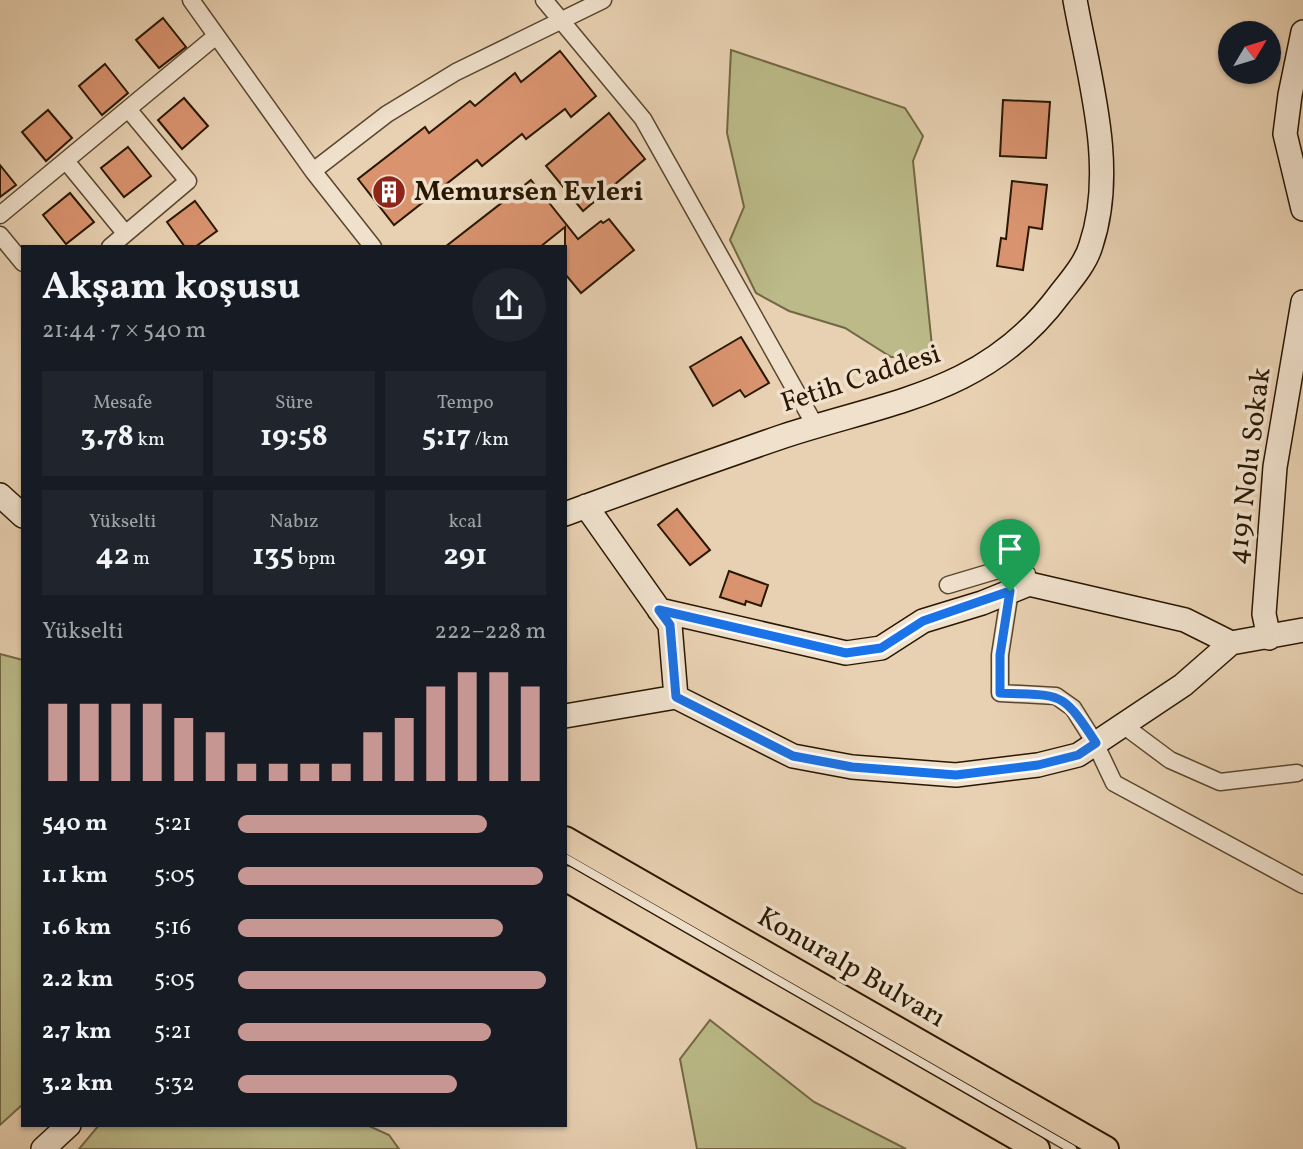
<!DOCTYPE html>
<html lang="tr">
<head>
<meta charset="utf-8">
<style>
	body { margin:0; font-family:Vollkorn,serif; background:#20242c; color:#f1f3f6; height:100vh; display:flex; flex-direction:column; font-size:26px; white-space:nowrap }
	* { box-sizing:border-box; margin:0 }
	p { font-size:23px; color:#9ea1a6 }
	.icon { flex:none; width:38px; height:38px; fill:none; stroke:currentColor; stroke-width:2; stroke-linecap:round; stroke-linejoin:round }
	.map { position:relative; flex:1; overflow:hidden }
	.side { position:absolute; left:21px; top:245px; width:546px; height:882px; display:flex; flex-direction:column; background:#171b24; border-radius:0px; box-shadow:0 2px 5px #0004 }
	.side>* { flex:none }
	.needle { width:46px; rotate:52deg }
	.fabs { position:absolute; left:1218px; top:21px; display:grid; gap:14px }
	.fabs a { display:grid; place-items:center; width:63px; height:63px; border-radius:50%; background:#171b24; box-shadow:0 2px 5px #0004; font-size:35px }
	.pin { position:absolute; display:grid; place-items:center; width:60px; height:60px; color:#fff; margin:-72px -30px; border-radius:50% 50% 50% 0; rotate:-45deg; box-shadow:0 0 7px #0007 }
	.pin .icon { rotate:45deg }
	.round { display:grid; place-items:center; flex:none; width:74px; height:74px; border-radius:37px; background:#20242c }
	.head { display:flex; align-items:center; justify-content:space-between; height:119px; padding:0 21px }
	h1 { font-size:38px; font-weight:700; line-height:52px }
	.stats { display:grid; grid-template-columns:repeat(3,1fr); gap:10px; height:119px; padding:7px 21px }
	.stats div { display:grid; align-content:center; border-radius:0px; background:#20242c; text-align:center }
	.stats b { font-size:30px; font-weight:700 }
	.stats small { font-size:19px; font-weight:400 }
	.stats p { font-size:19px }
	.chart { height:196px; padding:14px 21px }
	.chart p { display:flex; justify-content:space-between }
	.chart svg { width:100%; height:126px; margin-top:7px; stroke:#c59692; stroke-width:6 }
	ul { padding:0 21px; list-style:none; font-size:23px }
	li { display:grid; grid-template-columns:112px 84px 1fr; align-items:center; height:52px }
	li i { height:18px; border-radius:9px; background:#c59692 }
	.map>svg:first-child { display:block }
</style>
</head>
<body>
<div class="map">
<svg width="1303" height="1149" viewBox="0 0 1303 1149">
	<rect width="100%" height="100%" fill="#e8d1b2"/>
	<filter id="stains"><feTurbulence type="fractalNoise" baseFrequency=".00286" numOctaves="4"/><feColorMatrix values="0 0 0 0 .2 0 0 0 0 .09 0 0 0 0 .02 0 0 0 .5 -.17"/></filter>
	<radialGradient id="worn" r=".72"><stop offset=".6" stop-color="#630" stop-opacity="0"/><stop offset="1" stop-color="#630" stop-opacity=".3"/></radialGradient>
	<path fill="#bbba88" stroke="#726844" stroke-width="2" d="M 731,50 L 905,108 L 923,136 L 913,161 L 933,356 L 891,357 L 845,328 L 789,311 L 756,293 L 730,240 L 744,207 L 727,133 Z
		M 0,654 L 23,660 L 23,1104 L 0,1125 Z
		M 710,1020 L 814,1102 L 906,1149 L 697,1149 L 680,1059 Z
		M 99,1125 L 367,1125 L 389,1135 L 399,1149 L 79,1149 Z"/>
	<path fill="#d9936f" stroke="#291701" stroke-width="2" d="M 163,18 L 186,47 L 159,68 L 136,40 Z
		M 560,51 L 596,96 L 571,117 L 565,109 L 526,139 L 522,134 L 482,166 L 477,160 L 394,225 L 358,179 L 425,127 L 429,133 L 470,101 L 475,106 L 515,73 L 521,82 Z
		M 105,64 L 128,93 L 102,115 L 79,86 Z
		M 184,98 L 208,126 L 182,149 L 158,120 Z
		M 1003,100 L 1050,102 L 1046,158 L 1000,156 Z
		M 48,110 L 72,138 L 46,161 L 22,132 Z
		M 609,113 L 645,159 L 583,211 L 546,166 Z
		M 128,147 L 151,176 L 124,197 L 101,168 Z
		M 0,165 L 16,185 L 0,197 Z
		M 531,180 L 578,239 L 601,221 L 603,223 L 609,219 L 634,250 L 581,293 L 565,274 L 565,227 L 540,247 L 445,247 Z
		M 1012,181 L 1047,185 L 1042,229 L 1029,227 L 1023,270 L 997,266 L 1001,238 L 1006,239 Z
		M 70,193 L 94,222 L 66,244 L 43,215 Z
		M 195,201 L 217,231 L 195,247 L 185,247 L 167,222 Z
		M 741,337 L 769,383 L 745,397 L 740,390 L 713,406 L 690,367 Z
		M 677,509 L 710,550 L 690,565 L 658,525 Z
		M 729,571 L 768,585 L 761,606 L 746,601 L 745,605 L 720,597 Z"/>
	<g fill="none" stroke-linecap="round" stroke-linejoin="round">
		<g stroke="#59462d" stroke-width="11">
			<path id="lane" d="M 565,858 L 1072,1149"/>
		</g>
		<g stroke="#59462d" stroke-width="19">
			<path id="street" d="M 191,0 L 313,171 L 373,247
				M 544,0 L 643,119 L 816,427
				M 66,161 L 125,233
				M 313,171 L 387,114 L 456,72 L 603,0
				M 0,215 L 216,36
				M 0,235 L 23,263
				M 110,247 L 188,181 L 128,109
				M 948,585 L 1015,565 L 1027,574 L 1029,584
				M 1010,591 L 1000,655 L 1000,693 L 1056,696 L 1073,708 L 1095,743 L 1114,783 L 1303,885
				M 1123,725 L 1170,760 L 1220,782 L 1297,773"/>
		</g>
		<g stroke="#291701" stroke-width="26">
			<path id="secondary" d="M 1303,32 L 1290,95 L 1285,134 L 1303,209
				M 0,495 L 23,516
				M 586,506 L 670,625 L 676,697
				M 565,514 C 638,487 711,461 784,436 C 891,401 987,393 1060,294 C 1071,280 1086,263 1091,245 C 1117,168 1089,78 1075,0
				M 659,610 L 846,653 L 881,648 L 923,621 L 982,603 L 1029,584 L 1185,620 L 1231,643
				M 1269,638 L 1264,614 L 1275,467 L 1303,302
				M 565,716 L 676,697 L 793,756 L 852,767 L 956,775 L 1038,765 L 1078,755 L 1183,685 L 1231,643 L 1303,630
				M 43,1149 L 69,1125"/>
		</g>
		<g stroke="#291701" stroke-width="28">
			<path id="primary" d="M 565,839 L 1106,1149
				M 565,878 L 1037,1149"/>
		</g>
		<use href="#lane" stroke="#f0e1cd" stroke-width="8"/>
		<use href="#street" stroke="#f0e1cd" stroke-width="16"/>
		<use href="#secondary" stroke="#f0e1cd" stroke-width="23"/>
		<use href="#primary" stroke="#e8d1b2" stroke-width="24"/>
	</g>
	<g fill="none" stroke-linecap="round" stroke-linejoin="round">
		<g stroke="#fff" stroke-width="14">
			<path id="route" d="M 1010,591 L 1000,655 L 1000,693 C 1062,696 1061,689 1096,743 L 1078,755 L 1038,765 L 956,775 L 852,767 L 793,756 L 676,697 L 670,625 L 659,610 L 846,653 L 881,648 L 923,621 Z"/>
		</g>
		<use href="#route" stroke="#1a73e8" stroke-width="9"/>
	</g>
	<defs>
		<g id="building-disc" transform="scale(1.75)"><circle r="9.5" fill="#8f2418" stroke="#f0e1cd"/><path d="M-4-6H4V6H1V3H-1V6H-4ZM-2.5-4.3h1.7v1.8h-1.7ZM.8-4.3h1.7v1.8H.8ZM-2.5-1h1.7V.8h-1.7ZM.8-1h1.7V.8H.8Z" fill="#fff"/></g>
	</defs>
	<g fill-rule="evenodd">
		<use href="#building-disc" x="389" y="192"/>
	</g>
	<g text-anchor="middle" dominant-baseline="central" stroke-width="7" stroke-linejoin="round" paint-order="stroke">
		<g font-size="28" font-weight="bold" fill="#291701" stroke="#f0e1cd" text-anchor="start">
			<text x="414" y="192">Memursen Evleri</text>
		</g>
		<g font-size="28" fill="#291701" stroke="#f0e1cd">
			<text transform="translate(861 379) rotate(-18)">Fetih Caddesi</text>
			<text transform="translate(1250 466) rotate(-83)">4191 Nolu Sokak</text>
			<text transform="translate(851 968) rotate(30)">Konuralp Bulvarı</text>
		</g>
	</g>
	<rect width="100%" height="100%" filter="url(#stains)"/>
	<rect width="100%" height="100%" fill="url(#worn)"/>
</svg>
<div class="fabs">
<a><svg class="needle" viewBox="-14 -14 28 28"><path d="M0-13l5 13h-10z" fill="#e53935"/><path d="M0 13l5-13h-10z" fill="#9ea1a6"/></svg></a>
</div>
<div class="pin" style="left:1010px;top:591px;background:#1e9e55"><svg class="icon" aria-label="arrive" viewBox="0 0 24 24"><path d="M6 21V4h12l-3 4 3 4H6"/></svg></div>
<section class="side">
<div class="head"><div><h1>Akşam koşusu</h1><p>21:44 · 7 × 540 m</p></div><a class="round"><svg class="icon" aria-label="share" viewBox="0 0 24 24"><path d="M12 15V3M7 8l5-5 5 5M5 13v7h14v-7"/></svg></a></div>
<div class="stats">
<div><p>Mesafe</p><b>3.78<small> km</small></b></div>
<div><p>Süre</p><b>19:58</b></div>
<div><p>Tempo</p><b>5:17<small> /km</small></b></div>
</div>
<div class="stats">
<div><p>Yükselti</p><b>42<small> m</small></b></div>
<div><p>Nabız</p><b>135<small> bpm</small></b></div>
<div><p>kcal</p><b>291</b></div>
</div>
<div class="chart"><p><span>Yükselti</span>222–228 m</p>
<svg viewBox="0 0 160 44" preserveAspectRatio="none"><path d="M5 44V17M15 44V17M25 44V17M35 44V17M45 44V22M55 44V27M65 44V38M75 44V38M85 44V38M95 44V38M105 44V27M115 44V22M125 44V11M135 44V6M145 44V6M155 44V11"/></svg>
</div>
<ul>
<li><b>540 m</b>5:21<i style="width:81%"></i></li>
<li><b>1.1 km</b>5:05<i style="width:99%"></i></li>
<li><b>1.6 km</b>5:16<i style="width:86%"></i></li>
<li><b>2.2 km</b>5:05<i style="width:100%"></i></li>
<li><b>2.7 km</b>5:21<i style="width:82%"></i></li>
<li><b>3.2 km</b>5:32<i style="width:71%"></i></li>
</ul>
</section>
</div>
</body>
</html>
